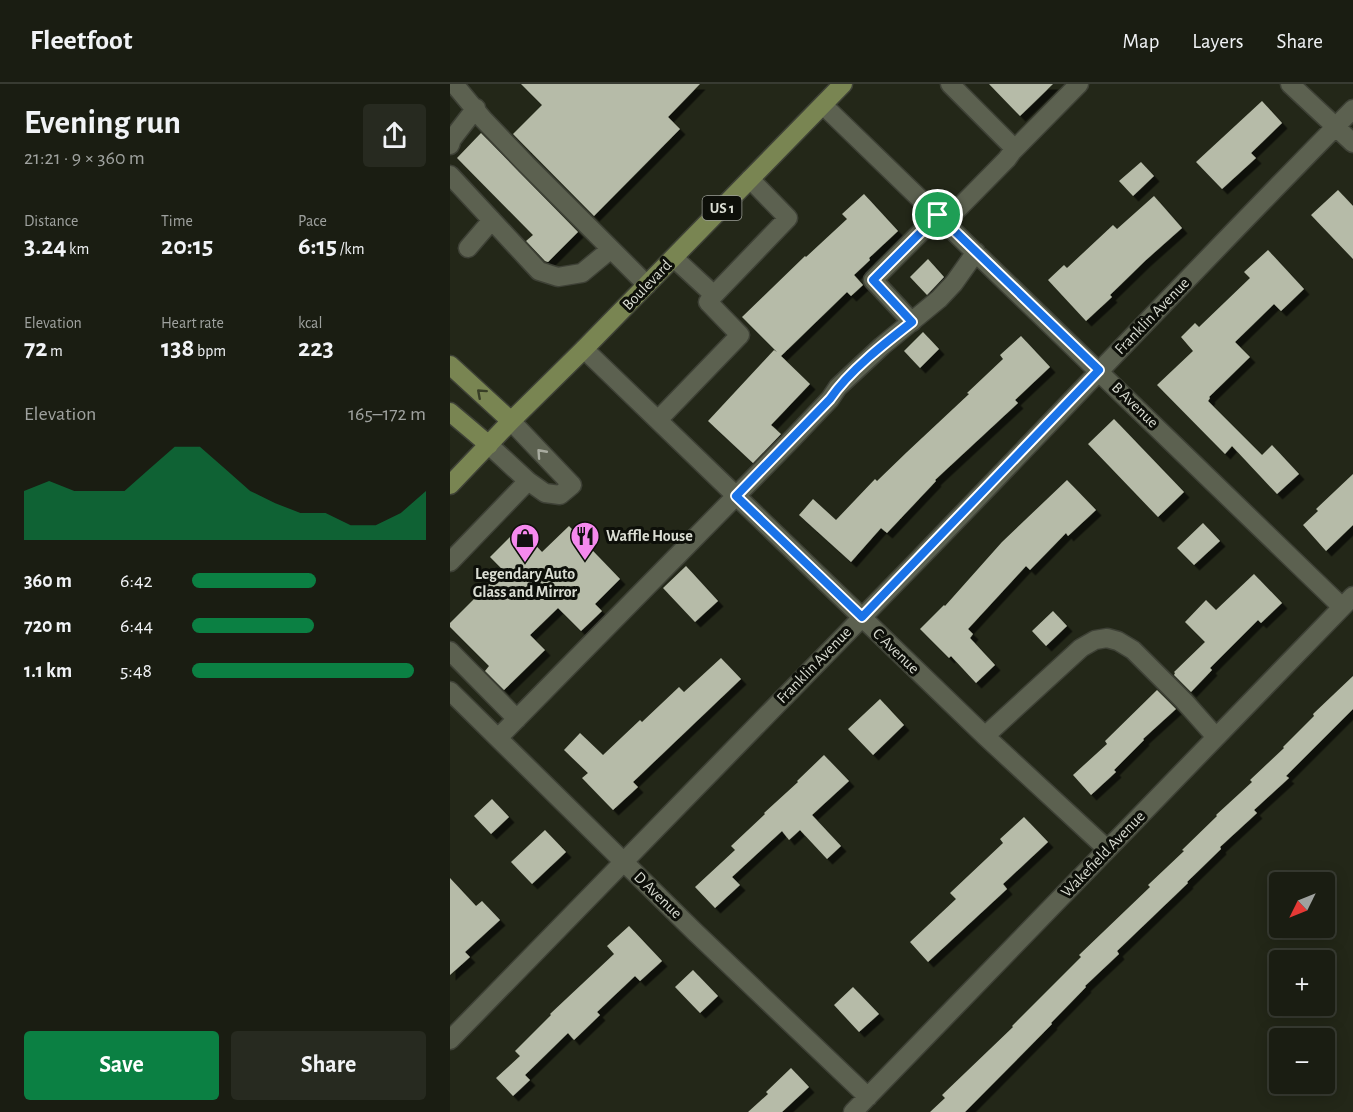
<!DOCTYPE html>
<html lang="en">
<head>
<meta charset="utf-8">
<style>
	body { margin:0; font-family:"Alegreya Sans",sans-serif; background:#272a20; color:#f1f3f6; height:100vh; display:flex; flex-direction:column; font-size:22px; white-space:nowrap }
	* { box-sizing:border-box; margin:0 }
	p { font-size:20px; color:#9fa29f }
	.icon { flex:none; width:33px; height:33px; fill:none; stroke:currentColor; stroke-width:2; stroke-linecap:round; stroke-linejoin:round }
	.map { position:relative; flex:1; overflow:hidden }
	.side { display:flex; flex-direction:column; background:#1a1d12; width:450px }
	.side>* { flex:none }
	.needle { width:39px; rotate:227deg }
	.buttons { position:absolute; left:819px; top:788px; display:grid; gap:12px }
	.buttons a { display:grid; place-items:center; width:66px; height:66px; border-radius:6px; background:#1a1d12; box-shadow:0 3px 15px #0003,0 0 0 2px #383b32; font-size:30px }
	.pin { position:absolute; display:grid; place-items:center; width:51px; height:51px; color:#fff; margin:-26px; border:3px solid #fff; border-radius:50%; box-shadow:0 2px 6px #0007 }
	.round { display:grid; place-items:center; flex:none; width:63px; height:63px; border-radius:6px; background:#272a20 }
	.overview { display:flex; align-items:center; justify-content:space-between; height:102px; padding:0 24px }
	h1 { font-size:33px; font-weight:700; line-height:45px }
	.stats { display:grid; grid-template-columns:repeat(3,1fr); gap:9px; height:102px; padding:6px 24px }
	.stats div { display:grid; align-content:center }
	.stats b { font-size:26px; font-weight:700 }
	.stats small { font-size:16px; font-weight:400 }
	.stats p { font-size:16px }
	.chart { height:168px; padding:12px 24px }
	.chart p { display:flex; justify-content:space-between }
	.chart svg { width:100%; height:108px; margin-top:6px; fill:#0b8043; opacity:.7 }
	.primary-button { display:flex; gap:12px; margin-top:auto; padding:12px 24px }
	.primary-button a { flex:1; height:69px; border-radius:6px; background:#0b8043; color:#fff; font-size:24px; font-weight:700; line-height:69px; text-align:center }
	.primary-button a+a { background:#272a20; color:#f1f3f6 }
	ul { padding:0 24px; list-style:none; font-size:20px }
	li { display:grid; grid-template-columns:96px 72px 1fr; align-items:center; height:45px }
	li i { height:15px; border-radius:8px; background:#0b8043 }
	header { display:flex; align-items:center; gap:36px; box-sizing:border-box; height:84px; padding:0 30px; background:#1a1d12; border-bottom:2px solid #383b32 }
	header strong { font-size:28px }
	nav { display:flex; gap:33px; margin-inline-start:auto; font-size:21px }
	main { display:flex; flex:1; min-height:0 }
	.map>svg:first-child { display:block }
</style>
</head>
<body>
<header>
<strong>Fleetfoot</strong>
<nav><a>Map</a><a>Layers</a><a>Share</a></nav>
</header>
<main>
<section class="side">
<div class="overview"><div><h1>Evening run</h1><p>21:21 · 9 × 360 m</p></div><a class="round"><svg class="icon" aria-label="share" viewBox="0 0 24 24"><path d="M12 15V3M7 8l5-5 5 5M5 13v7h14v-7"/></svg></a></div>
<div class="stats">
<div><p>Distance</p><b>3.24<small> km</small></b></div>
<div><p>Time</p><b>20:15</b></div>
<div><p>Pace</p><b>6:15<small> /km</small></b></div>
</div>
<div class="stats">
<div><p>Elevation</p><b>72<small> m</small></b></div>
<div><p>Heart rate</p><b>138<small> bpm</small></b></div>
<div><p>kcal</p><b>223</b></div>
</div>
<div class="chart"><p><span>Elevation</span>165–172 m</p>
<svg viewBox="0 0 160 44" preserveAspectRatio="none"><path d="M0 44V24L10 20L20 24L30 24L40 24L50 15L60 6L70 6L80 15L90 24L100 29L110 33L120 33L130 38L140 38L150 33L160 24V44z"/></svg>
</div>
<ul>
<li><b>360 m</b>6:42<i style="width:53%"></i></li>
<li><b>720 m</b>6:44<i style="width:52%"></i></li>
<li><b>1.1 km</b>5:48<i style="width:95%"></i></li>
</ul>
<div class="primary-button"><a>Save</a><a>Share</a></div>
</section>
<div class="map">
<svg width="903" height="1028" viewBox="0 0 903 1028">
	<defs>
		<filter id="shadow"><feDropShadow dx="5.5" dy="5.5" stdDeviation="0" flood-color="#0009"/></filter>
	</defs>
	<rect width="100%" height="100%" fill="#232718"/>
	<path fill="#b6bba8" filter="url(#shadow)" d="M 71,0 L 250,0 L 218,33 L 230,45 L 144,132 L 63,50 L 92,21 Z
		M 539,0 L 603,0 L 570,32 Z
		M 812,17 L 832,39 L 801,69 L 806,74 L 772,105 L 746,78 Z
		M 31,49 L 128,148 L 98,178 L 95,177 L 76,157 L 83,151 L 7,74 Z
		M 691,78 L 704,92 L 683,112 L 669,97 Z
		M 888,106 L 903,122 L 903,175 L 861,131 Z
		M 414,110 L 448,147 L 419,174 L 420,176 L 404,191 L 413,201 L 401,212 L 397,208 L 331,272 L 360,300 L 321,341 L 331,350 L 303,379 L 258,337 L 324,266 L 327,268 L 292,233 L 355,172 L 356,173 L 397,135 L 392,130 Z
		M 704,112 L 732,144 L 696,176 L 660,211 L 662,213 L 636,237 L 598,196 L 614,181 L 617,184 L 663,141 L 667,145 Z
		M 818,166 L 854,205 L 831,227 L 824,220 L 785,258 L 800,273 L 759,313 L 760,314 L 758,317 L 812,371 L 822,361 L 849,390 L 827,410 L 782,362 L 775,370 L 707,301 L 743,267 L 731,253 L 745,239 L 749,243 L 800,194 L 794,188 Z
		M 478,175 L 494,193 L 477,211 L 460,193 Z
		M 473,248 L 489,265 L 470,284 L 454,267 Z
		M 571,252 L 600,283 L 565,316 L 568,319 L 485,396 L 486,397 L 437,449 L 431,444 L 401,478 L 349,431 L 363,415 L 386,436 L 425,395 L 427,397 L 457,368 L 519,310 L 517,309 L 553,275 L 550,271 Z
		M 664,335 L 734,408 L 708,433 L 638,360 Z
		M 903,390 L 903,441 L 876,467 L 853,441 L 868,427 L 866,425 Z
		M 617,396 L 646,426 L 618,452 L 616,449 L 580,486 L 576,482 L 518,545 L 523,550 L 520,554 L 545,581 L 526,599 L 501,572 L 499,574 L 470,545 L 494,521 L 495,522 L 552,458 Z
		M 753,439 L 770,457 L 744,481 L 727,464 Z
		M 119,442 L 170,495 L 145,520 L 152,527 L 131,547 L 108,524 L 80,551 L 95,566 L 54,606 L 35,587 L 39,582 L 0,543 L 0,539 L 53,486 L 40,473 L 69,444 L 92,468 Z
		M 236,482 L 268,517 L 245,538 L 213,504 Z
		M 804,490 L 832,519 L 811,539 L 808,536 L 760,584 L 762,586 L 741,608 L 724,591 L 725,589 L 724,588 L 755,558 L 735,538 L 756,516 L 766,526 Z
		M 603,527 L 617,542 L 596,562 L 582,547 Z
		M 271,574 L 291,595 L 183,698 L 188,703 L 163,726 L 132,694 L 138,689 L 114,666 L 130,649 L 153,671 L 190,636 L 192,638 L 229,603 L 234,608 Z
		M 903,592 L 903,625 L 836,692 L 839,694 L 804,726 L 807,729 L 770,763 L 771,765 L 737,798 L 738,799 L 667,867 L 669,870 L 635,902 L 636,903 L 601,939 L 602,940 L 515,1028 L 480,1028 L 495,1014 L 492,1011 L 563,943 L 562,942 L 631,873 L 629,871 L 700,803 L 698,801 L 734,767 L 732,766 L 767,732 L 766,731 L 802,698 L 800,696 L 834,664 L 833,663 L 864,632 L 863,630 Z
		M 707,606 L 726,625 L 693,655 L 694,656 L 664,686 L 666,688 L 641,711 L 623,691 L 657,660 L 655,657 Z
		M 430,615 L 454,641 L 423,671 L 398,645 Z
		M 374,671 L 399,697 L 362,731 L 391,762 L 377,775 L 350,746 L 339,756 L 332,747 L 282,793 L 290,801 L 265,824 L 245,803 L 285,766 L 281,762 L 315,730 L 314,729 L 348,698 L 347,697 Z
		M 42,715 L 59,733 L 41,750 L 24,732 Z
		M 574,733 L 598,758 L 553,800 L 557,805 L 478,878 L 460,858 L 506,815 L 500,809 L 553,759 L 550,755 Z
		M 95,746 L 116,768 L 82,800 L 61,778 Z
		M 0,794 L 26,822 L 32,817 L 50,836 L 15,868 L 20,873 L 0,891 Z
		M 179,842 L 212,877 L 190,897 L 185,892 L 147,928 L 150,931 L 124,956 L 118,949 L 75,991 L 80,996 L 63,1012 L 46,994 L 70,972 L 65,967 L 101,931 L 100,930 L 164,870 L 157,862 Z
		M 243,886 L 268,912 L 250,929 L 225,903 Z
		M 403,903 L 429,930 L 409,948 L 384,921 Z
		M 341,984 L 359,1003 L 332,1028 L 298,1028 L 318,1010 L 316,1008 Z"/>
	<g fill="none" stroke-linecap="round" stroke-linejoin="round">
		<g stroke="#3e4136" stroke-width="21">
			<path id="minor" d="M 4,0 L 33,35 L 76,80 L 197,201
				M 840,0 L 903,59
				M 373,21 L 892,523
				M 0,61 L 2,55 L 26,24
				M 562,68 L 629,0
				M 0,91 L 89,187 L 108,193 L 132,189 L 161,165
				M 495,138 L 557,75 L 562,68 L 561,61 L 500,0
				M 18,164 L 42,136
				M 224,174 L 264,211 L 338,134 L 300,95
				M 462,238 L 423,196 L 488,131
				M 134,265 L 535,652 L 657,765
				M 208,336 L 290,251 L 258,218 L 264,211
				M 39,361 L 78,397 L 95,409 L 110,411 L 122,401 L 61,337
				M 0,478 L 78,397
				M 0,567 L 67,635
				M 0,607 L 245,848 L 418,1013
				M 535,652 L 631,564 L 645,556 L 657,554 L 668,557 L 683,566 L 734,617 L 766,653
				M 48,654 L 343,354 L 380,315 L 388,303 L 432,262 L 489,215 L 504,199 L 526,168
				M 0,956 C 155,795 313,636 469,475 C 614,325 757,173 903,25
				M 403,1028 L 903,512"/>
		</g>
		<g stroke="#3e4136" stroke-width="21">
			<path id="major" d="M 0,281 L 61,337
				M 0,328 L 39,361
				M 0,401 L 61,337 L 134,265 L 393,0"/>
		</g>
		<use href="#minor" stroke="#5c6150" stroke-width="18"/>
		<use href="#major" stroke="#798552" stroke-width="18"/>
	</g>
	<defs><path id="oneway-chevron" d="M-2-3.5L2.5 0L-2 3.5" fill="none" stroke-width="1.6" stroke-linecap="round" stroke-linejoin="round" transform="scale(1.5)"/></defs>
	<use stroke="#383e26" href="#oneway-chevron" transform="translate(31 309) rotate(-138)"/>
	<use stroke="#a8ab9f" href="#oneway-chevron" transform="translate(91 369) rotate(-132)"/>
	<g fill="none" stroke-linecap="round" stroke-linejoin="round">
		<g stroke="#fff" stroke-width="12">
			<path id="route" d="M 488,131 L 649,286 L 412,533 L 286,412 L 380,315 C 399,287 435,259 462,238 L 423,196 Z"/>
		</g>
		<use href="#route" stroke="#1a73e8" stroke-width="8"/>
	</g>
	<defs>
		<g id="restaurant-pin" transform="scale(1.5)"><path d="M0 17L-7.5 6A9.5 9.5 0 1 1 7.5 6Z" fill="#f589ee" stroke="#0d0f09"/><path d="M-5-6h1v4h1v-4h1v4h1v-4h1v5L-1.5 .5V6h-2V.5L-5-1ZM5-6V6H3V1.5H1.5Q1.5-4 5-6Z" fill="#111"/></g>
		<g id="shop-pin" transform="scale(1.5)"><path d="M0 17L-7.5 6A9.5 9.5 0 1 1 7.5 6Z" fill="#f589ee" stroke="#0d0f09"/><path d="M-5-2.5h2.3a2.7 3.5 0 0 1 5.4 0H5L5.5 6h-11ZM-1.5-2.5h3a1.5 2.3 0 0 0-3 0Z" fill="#111"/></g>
	</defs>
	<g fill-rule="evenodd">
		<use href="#restaurant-pin" x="135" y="452"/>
		<use href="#shop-pin" x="75" y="454"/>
	</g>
	<g text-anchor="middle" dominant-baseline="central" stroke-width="6" stroke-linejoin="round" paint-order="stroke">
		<rect fill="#0d0f09" stroke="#9c9f96" stroke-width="1.5" x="252.5" y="112" width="39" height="24" rx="4.5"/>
		<g font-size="15" font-weight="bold" fill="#daddd3">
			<text x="272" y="124">US 1</text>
		</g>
		<g font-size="16" fill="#daddd3" stroke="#0d0f09">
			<text transform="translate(197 201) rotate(-46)">Boulevard</text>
			<text transform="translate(702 232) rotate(-46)">Franklin Avenue</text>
			<text transform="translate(685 321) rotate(44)">B Avenue</text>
			<text transform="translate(446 567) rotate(44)">C Avenue</text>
			<text transform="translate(364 581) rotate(-46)">Franklin Avenue</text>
			<text transform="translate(653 770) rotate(-46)">Wakefield Avenue</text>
			<text transform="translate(208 811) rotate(44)">D Avenue</text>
		</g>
		<g font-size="16" font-weight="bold" fill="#daddd3" stroke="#0d0f09" text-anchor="start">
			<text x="156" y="452">Waffle House</text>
			<text x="75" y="490" text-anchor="middle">Legendary Auto<tspan x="75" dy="18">Glass and Mirror</tspan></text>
		</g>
	</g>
</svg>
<div class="buttons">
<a><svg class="needle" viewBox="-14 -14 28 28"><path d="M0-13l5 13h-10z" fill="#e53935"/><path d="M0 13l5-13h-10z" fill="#9fa29f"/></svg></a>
<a>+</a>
<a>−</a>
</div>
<div class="pin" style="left:488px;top:131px;background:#1e9e55"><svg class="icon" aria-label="arrive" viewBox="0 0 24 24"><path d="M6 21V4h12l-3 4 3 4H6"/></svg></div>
</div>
</main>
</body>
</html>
